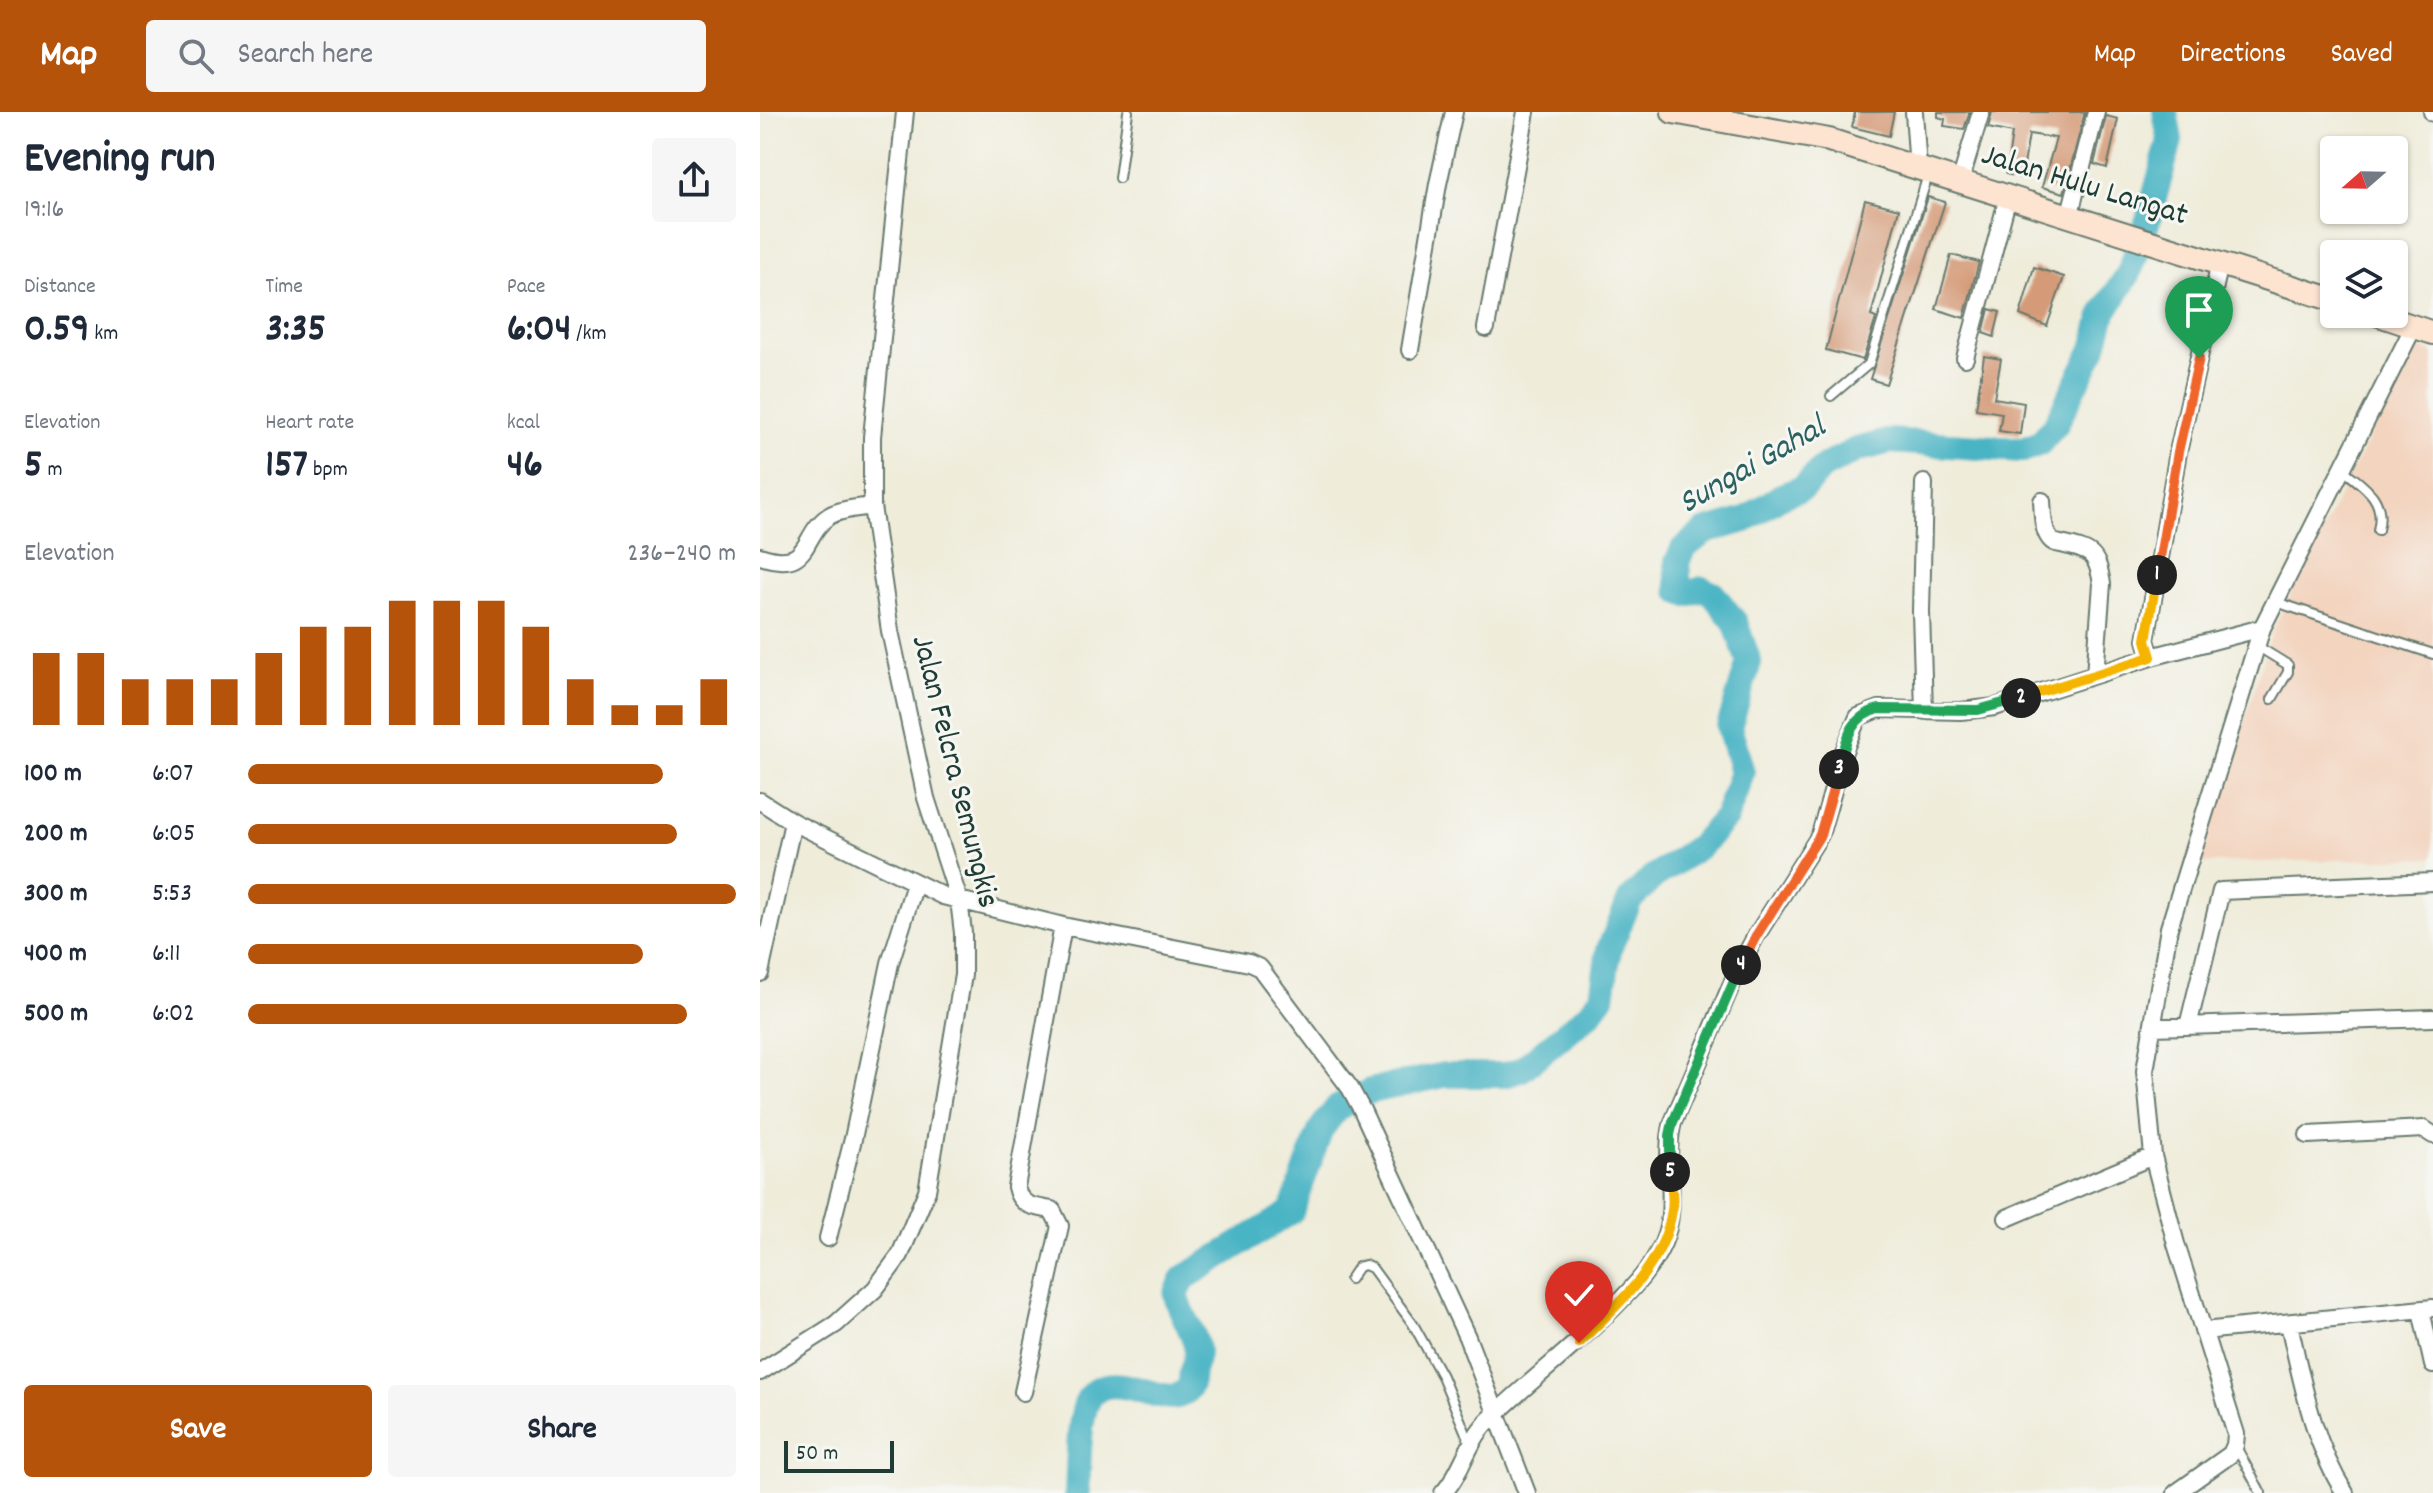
<!DOCTYPE html>
<html lang="en">
<head>
<meta charset="utf-8">
<style>
	body { margin:0; font-family:Dekko,sans-serif; background:#f6f6f7; color:#1f2937; height:100vh; display:flex; flex-direction:column; font-size:30px; white-space:nowrap }
	* { box-sizing:border-box; margin:0 }
	p { font-size:26px; color:#747a83 }
	.icon { flex:none; width:44px; height:44px; fill:none; stroke:currentColor; stroke-width:2; stroke-linecap:round; stroke-linejoin:round }
	.map { position:relative; flex:1; overflow:hidden }
	.panel { display:flex; flex-direction:column; background:#fff; width:760px }
	.panel>* { flex:none }
	.needle { width:52px; rotate:250deg }
	.buttons { position:absolute; left:1560px; top:24px; display:grid; gap:16px }
	.buttons a { display:grid; place-items:center; width:88px; height:88px; border-radius:8px; background:#fff; box-shadow:0 2px 6px #0004; font-size:40px }
	.scale { position:absolute; left:24px; bottom:20px; width:110px; box-sizing:border-box; padding-left:8px; border:4px solid #1f3d34; border-top:0; font-size:22px; line-height:28px; white-space:nowrap; color:#1f3d34; -webkit-text-stroke:6px #f6f6f2; paint-order:stroke }
	.pin { position:absolute; display:grid; place-items:center; width:68px; height:68px; color:#fff; margin:-82px -34px; border-radius:50% 50% 50% 0; rotate:-45deg; box-shadow:0 0 8px #0007 }
	.pin .icon { rotate:45deg }
	.km { position:absolute; width:40px; height:40px; margin:-20px; border-radius:50%; background:#222; color:#fff; font-size:22px; line-height:40px; text-align:center }
	.round { display:grid; place-items:center; flex:none; width:84px; height:84px; border-radius:8px; background:#f6f6f7 }
	.head { display:flex; align-items:center; justify-content:space-between; height:136px; padding:0 24px }
	h1 { font-size:44px; font-weight:700; line-height:60px }
	.figures { display:grid; grid-template-columns:repeat(3,1fr); gap:12px; height:136px; padding:8px 24px }
	.figures div { display:grid; align-content:center }
	.figures b { font-size:40px; font-weight:700 }
	.figures small { font-size:22px; font-weight:400 }
	.figures p { font-size:22px }
	.chart { height:224px; padding:16px 24px }
	.chart p { display:flex; justify-content:space-between }
	.chart svg { width:100%; height:144px; margin-top:8px; stroke:#b45309; stroke-width:6 }
	.primary-button { display:flex; gap:16px; margin-top:auto; padding:16px 24px }
	.primary-button a { flex:1; height:92px; border-radius:8px; background:#b45309; color:#fff; font-size:32px; font-weight:700; line-height:92px; text-align:center }
	.primary-button a+a { background:#f6f6f7; color:#1f2937 }
	ul { padding:0 24px; list-style:none; font-size:26px }
	li { display:grid; grid-template-columns:128px 96px 1fr; align-items:center; height:60px }
	li i { height:20px; border-radius:10px; background:#b45309 }
	header { display:flex; align-items:center; gap:48px; box-sizing:border-box; height:112px; padding:0 40px; background:#b45309; color:#fff }
	header strong { font-size:38px }
	nav { display:flex; gap:44px; margin-inline-start:auto; font-size:28px }
	.search { width:560px; height:72px; background:#f6f6f7; display:flex; align-items:center; gap:20px; box-sizing:border-box; padding:0 28px; border-radius:8px; color:#747a83; font-size:30px }
	main { display:flex; flex:1; min-height:0 }
	.map>svg:first-child { display:block }
</style>
</head>
<body>
<header>
<strong>Map</strong>
<div class="search"><svg class="icon" aria-label="search" viewBox="0 0 24 24"><circle cx="10" cy="10" r="6"/><path d="M15 15l6 6"/></svg>Search here</div>
<nav><a>Map</a><a>Directions</a><a>Saved</a></nav>
</header>
<main>
<section class="panel">
<div class="head"><div><h1>Evening run</h1><p>19:16</p></div><a class="round"><svg class="icon" aria-label="share" viewBox="0 0 24 24"><path d="M12 15V3M7 8l5-5 5 5M5 13v7h14v-7"/></svg></a></div>
<div class="figures">
<div><p>Distance</p><b>0.59<small> km</small></b></div>
<div><p>Time</p><b>3:35</b></div>
<div><p>Pace</p><b>6:04<small> /km</small></b></div>
</div>
<div class="figures">
<div><p>Elevation</p><b>5<small> m</small></b></div>
<div><p>Heart rate</p><b>157<small> bpm</small></b></div>
<div><p>kcal</p><b>46</b></div>
</div>
<div class="chart"><p><span>Elevation</span>236–240 m</p>
<svg viewBox="0 0 160 44" preserveAspectRatio="none"><path d="M5 44V22M15 44V22M25 44V30M35 44V30M45 44V30M55 44V22M65 44V14M75 44V14M85 44V6M95 44V6M105 44V6M115 44V14M125 44V30M135 44V38M145 44V38M155 44V30"/></svg>
</div>
<ul>
<li><b>100 m</b>6:07<i style="width:85%"></i></li>
<li><b>200 m</b>6:05<i style="width:88%"></i></li>
<li><b>300 m</b>5:53<i style="width:100%"></i></li>
<li><b>400 m</b>6:11<i style="width:81%"></i></li>
<li><b>500 m</b>6:02<i style="width:90%"></i></li>
</ul>
<div class="primary-button"><a>Save</a><a>Share</a></div>
</section>
<div class="map">
<svg width="1673" height="1381" viewBox="0 0 1673 1381">
	<rect width="100%" height="100%" fill="#f6f6f2"/>
	<filter id="ink" filterUnits="userSpaceOnUse"><feTurbulence type="fractalNoise" baseFrequency=".0125" numOctaves="2"/><feDisplacementMap in="SourceGraphic" scale="16" xChannelSelector="R" yChannelSelector="G"/><feConvolveMatrix kernelMatrix="1 2 1 2 8 2 1 2 1" color-interpolation-filters="sRGB"/></filter>
	<filter id="wash" filterUnits="userSpaceOnUse"><feTurbulence type="fractalNoise" baseFrequency=".006" numOctaves="4" result="noise"/><feDisplacementMap in="SourceGraphic" scale="32" xChannelSelector="R" yChannelSelector="G"/><feGaussianBlur stdDeviation="1.8" result="paint"/><feColorMatrix in="noise" values="0 0 0 0 0 0 0 0 0 0 0 0 0 0 0 0 0 1.4 0 .05"/><feComposite in="paint" operator="in"/></filter>
	<g filter="url(#wash)">
		<rect width="100%" height="100%" fill="#efecda"/>
		<path fill="#f3d4bf" d="M 1655,234 L 1673,241 L 1673,746 L 1441,751 L 1512,519 Z"/>
		<g fill="none" stroke-linecap="round" stroke-linejoin="round">
			<path stroke="#48b4c4" stroke-width="26" d="M 317,1381 C 319,1359 317,1300 331,1283 C 357,1253 411,1304 428,1276 C 432,1271 431,1265 432,1259 C 436,1247 439,1241 435,1229 C 430,1213 420,1199 416,1183 L 424,1166 L 531,1100 L 561,1017 L 577,996 L 610,979 L 684,963 L 745,963 L 762,957 L 830,901 L 842,885 L 849,837 L 870,788 L 893,765 L 940,734 L 966,705 L 982,660 L 969,615 L 989,550 L 975,510 L 953,482 L 942,477 L 927,482 L 919,478 L 917,450 L 923,437 L 944,420 L 985,408 L 1021,384 L 1043,376 L 1062,356 L 1096,338 L 1130,329 L 1263,338 L 1280,331 L 1296,312 L 1334,237 L 1344,200 L 1369,161 L 1388,108 L 1410,28 L 1405,0"/>
		</g>
		<g id="blocks">
			<path fill="#d59b79" d="M 1095,0 L 1134,0 L 1129,24 L 1092,15 Z
				M 1178,0 L 1210,0 L 1204,17 L 1184,14 L 1185,7 L 1178,5 Z
				M 1232,0 L 1325,0 L 1304,81 L 1282,75 L 1296,26 L 1269,22 L 1262,66 L 1246,62 L 1252,21 L 1228,16 Z
				M 1346,4 L 1358,7 L 1347,56 L 1334,52 Z
				M 1168,85 L 1185,90 L 1126,272 L 1110,267 Z
				M 1105,88 L 1139,97 L 1111,204 L 1116,206 L 1103,248 L 1066,238 Z
				M 1191,143 L 1219,150 L 1204,206 L 1176,197 Z
				M 1274,155 L 1304,165 L 1287,214 L 1260,203 Z
				M 1229,197 L 1240,200 L 1234,225 L 1223,221 Z
				M 1224,244 L 1241,247 L 1234,286 L 1264,291 L 1260,322 L 1239,319 L 1242,301 L 1216,297 Z"/>
		</g>
	</g>
	<g filter="url(#ink)">
		<use href="#blocks" fill-opacity="0" stroke="#687a6e" stroke-width="2"/>
		<g fill="none" stroke-linecap="round" stroke-linejoin="round">
			<g stroke="#687a6e" stroke-width="12">
				<path id="lane" d="M 359,66 L 368,0
					M 1071,284 L 1109,252 L 1168,63
					M 1582,357 C 1605,375 1626,387 1618,418
					M 1516,490 L 1673,542
					M 1497,534 L 1528,553 L 1528,560 L 1512,587
					M 590,1167 L 598,1155 L 605,1153 L 612,1156 L 653,1212 L 682,1264 L 710,1331
					M 1475,1333 L 1501,1381"/>
			</g>
			<g stroke="#687a6e" stroke-width="20">
				<path id="street" d="M 1154,0 L 1158,57
					M 1672,0 L 1673,1
					M 1200,70 L 1221,0
					M 1309,105 L 1336,0
					M 726,216 L 766,0
					M 650,238 L 678,72 L 694,0
					M 1205,246 L 1248,85
					M 1282,389 C 1283,400 1282,417 1290,427 C 1293,431 1296,431 1301,432 C 1331,439 1337,440 1342,472 L 1335,563
					M 0,444 C 53,461 40,423 69,404 C 80,397 100,396 112,394
					M 1391,545 L 1386,528 L 1418,340 L 1460,151
					M 1164,599 L 1161,500 L 1164,371
					M 0,689 L 33,710 L 183,784 L 303,814 L 489,851 L 500,856 L 590,976 L 602,998 L 707,1225 L 767,1381
					M 0,861 L 33,710
					M 1428,914 L 1461,779 L 1673,770
					M 1393,915 L 1673,906
					M 1548,1023 L 1664,1017 L 1673,1023
					M 1247,1106 L 1393,1044
					M 68,1126 L 93,1027 L 130,851 L 155,772
					M 1661,1198 L 1673,1253
					M 1529,1212 C 1542,1269 1553,1331 1585,1381
					M 1443,1219 L 1673,1196
					M 0,1260 L 76,1212 L 115,1177 L 140,1143 L 167,1079 L 203,863 L 203,821 L 199,788 L 166,686 L 130,519 L 112,394 L 112,325 L 145,0
					M 263,1280 L 300,1114 L 292,1098 C 275,1095 260,1095 256,1075 L 303,814
					M 683,1381 C 701,1363 707,1330 728,1309 C 769,1269 815,1235 855,1194 C 874,1175 892,1156 903,1131 C 920,1091 902,1050 913,1010 L 979,855 L 996,824 L 1060,723 L 1084,639 L 1098,605 L 1119,597 L 1201,599 L 1235,595 L 1391,545 L 1502,516 L 1654,214
					M 1416,1381 L 1471,1342 L 1475,1333 L 1476,1322 L 1416,1132 L 1393,1044 L 1385,959 L 1409,816 L 1502,516"/>
			</g>
			<g stroke="#687a6e" stroke-width="26">
				<path id="secondary" d="M 913,0 L 1069,28 L 1574,188
					M 1616,202 L 1673,221"/>
			</g>
			<use href="#lane" stroke="#fff" stroke-width="8"/>
			<use href="#street" stroke="#fff" stroke-width="16"/>
			<use href="#secondary" stroke="#fde4d1" stroke-width="22"/>
		</g>
	</g>
	<g fill="none" stroke-linecap="round" stroke-linejoin="round" filter="url(#ink)">
		<g stroke="#fff" stroke-width="16">
			<path id="split-1" d="M 1397,463 L 1418,340 L 1439,246"/>
		</g>
		<g stroke="#fff" stroke-width="16">
			<path id="split-2" d="M 1261,586 L 1391,545 L 1386,528 L 1397,463"/>
		</g>
		<g stroke="#fff" stroke-width="16">
			<path id="split-3" d="M 1079,657 C 1086,630 1089,604 1119,597 L 1218,598 L 1261,586"/>
		</g>
		<g stroke="#fff" stroke-width="16">
			<path id="split-4" d="M 981,853 L 996,824 L 1060,723 L 1079,657"/>
		</g>
		<g stroke="#fff" stroke-width="16">
			<path id="split-5" d="M 910,1060 L 910,1023 L 913,1010 L 981,853"/>
		</g>
		<g stroke="#fff" stroke-width="16">
			<path id="split-6" d="M 819,1231 C 856,1193 904,1155 912,1098 C 914,1086 911,1072 910,1060"/>
		</g>
		<use href="#split-1" stroke="#f0652b" stroke-width="10"/>
		<use href="#split-2" stroke="#f5b400" stroke-width="10"/>
		<use href="#split-3" stroke="#22a559" stroke-width="10"/>
		<use href="#split-4" stroke="#f0652b" stroke-width="10"/>
		<use href="#split-5" stroke="#22a559" stroke-width="10"/>
		<use href="#split-6" stroke="#f5b400" stroke-width="10"/>
	</g>
	<g text-anchor="middle" dominant-baseline="central" stroke-width="6" stroke-linejoin="round" paint-order="stroke">
		<g font-size="32" fill="#1f3d34" stroke="#f6f6f2">
			<text transform="translate(1324 75) rotate(17)">Jalan Hulu Langat</text>
			<text transform="translate(193 660) rotate(76)">Jalan Felcra Semungkis</text>
		</g>
		<g font-size="34" font-style="italic" fill="#2b615f" stroke="#f6f6f2">
			<text transform="translate(993 355) rotate(-30)">Sungai Gahal</text>
		</g>
	</g>
</svg>
<div class="buttons">
<a><svg class="needle" viewBox="-14 -14 28 28"><path d="M0-13l5 13h-10z" fill="#e53935"/><path d="M0 13l5-13h-10z" fill="#747a83"/></svg></a>
<a><svg class="icon" aria-label="layers" viewBox="0 0 24 24"><path d="M12 4l9 5-9 5-9-5zM3 14l9 5 9-5"/></svg></a>
</div>
<div class="scale">50 m</div>
<div class="pin" style="left:1439px;top:246px;background:#1e9e55"><svg class="icon" aria-label="arrive" viewBox="0 0 24 24"><path d="M6 21V4h12l-3 4 3 4H6"/></svg></div>
<div class="pin" style="left:819px;top:1231px;background:#d93025"><svg class="icon" aria-label="check" viewBox="0 0 24 24"><path d="M5 12l5 5 9-10"/></svg></div>
<b class="km" style="left:1397px;top:463px">1</b>
<b class="km" style="left:1261px;top:586px">2</b>
<b class="km" style="left:1079px;top:657px">3</b>
<b class="km" style="left:981px;top:853px">4</b>
<b class="km" style="left:910px;top:1060px">5</b>
</div>
</main>
</body>
</html>
